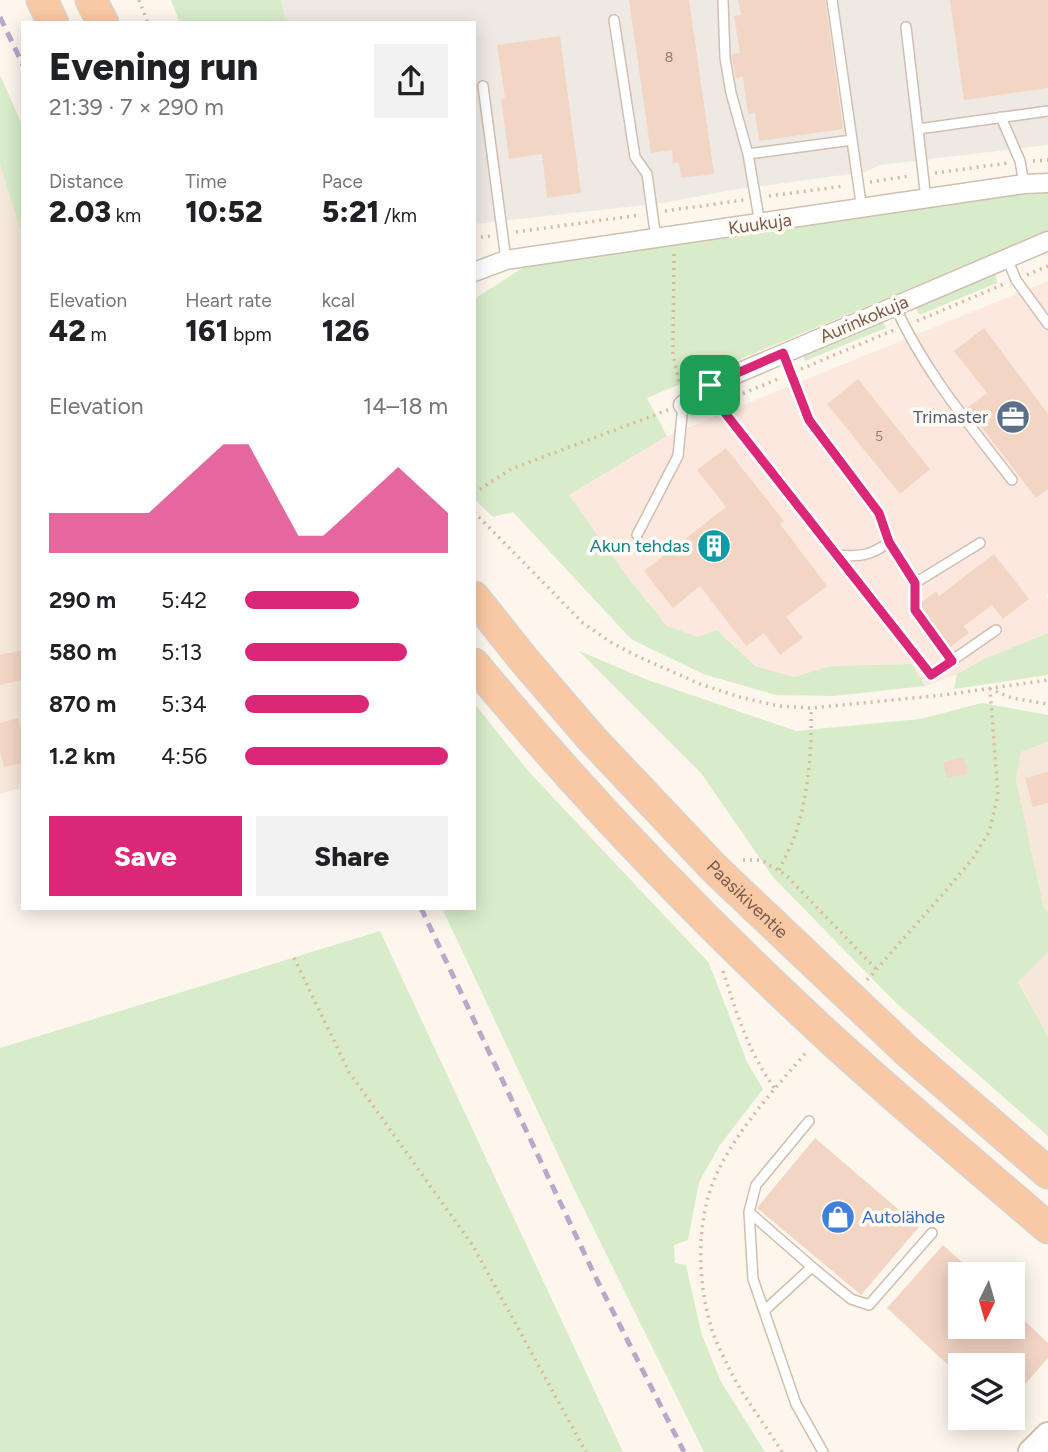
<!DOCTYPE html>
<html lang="en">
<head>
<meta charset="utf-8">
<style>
	body { margin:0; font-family:Figtree,sans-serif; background:#f2f2f2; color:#202124; height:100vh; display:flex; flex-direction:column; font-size:26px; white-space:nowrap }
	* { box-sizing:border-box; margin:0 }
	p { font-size:23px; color:#757577 }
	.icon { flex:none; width:38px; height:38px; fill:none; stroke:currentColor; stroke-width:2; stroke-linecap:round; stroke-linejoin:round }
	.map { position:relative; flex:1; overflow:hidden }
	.side { position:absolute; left:21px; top:21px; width:455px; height:889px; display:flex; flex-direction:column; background:#fff; border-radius:0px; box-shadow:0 4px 18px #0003 }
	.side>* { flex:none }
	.needle { width:46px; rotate:185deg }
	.fabs { position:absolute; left:948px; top:1262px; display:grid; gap:14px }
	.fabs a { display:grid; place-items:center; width:77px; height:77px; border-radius:0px; background:#fff; box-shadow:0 4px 18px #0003; font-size:35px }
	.pin { position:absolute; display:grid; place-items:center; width:60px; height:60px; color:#fff; margin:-30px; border-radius:14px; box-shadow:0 4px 10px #0006 }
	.round { display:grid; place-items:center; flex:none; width:74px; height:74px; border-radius:0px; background:#f2f2f2 }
	.overview { display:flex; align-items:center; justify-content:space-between; height:119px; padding:0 28px }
	h1 { font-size:38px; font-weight:800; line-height:52px }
	.metrics { display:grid; grid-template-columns:repeat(3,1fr); gap:10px; height:119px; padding:7px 28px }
	.metrics div { display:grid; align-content:center }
	.metrics b { font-size:30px; font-weight:800 }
	.metrics small { font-size:19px; font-weight:400 }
	.metrics p { font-size:19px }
	.chart { height:196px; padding:14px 28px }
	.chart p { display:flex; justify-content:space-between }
	.chart svg { width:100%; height:126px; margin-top:7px; fill:#db2777; opacity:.7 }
	.primary-button { display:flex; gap:14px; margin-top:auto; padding:14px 28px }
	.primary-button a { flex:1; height:80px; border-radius:0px; background:#db2777; color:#fff; font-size:28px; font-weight:800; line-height:80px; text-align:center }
	.primary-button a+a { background:#f2f2f2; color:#202124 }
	ul { padding:0 28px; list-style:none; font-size:23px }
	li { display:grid; grid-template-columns:112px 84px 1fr; align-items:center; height:52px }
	li i { height:18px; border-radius:9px; background:#db2777 }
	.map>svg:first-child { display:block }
</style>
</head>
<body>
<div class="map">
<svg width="1048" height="1452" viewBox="0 0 1048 1452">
	<rect width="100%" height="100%" fill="#fdf6ec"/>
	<path fill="#f5e8da" d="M 0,165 L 23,239 L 23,787 L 0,794 Z
		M 1048,742 L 1048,912 L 1044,908 L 1016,780 L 1021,752 Z
		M 1048,952 L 1048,1036 L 1018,981 Z"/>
	<path fill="#fde8e0" d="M 1048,281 L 1048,593 L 1045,595 L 1048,599 L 1048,633 L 984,659 L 957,674 L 925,686 L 912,664 L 831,666 L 794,677 L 755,666 L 717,630 L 698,637 L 667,626 L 629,579 L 569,495 L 667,436 Z"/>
	<path fill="#efe9e4" d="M 281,0 L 1048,0 L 1048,145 L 880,165 L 865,172 L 732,190 L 663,203 L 474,224 L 474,23 L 286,23 Z"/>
	<path fill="#d8ecc9" d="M 171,0 L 281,0 L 286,23 L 180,23 Z
		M 0,75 L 23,127 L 23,239 L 0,165 Z
		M 1048,193 L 1048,231 L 647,398 L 667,436 L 569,495 L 629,579 L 667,626 L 698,637 L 717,630 L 755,666 L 794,677 L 831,666 L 912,664 L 925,686 L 834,696 L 776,695 L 703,674 L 631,639 L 513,512 L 493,517 L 474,499 L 474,299 L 524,267 L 1003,196 Z
		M 995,273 L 997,283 L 919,315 L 915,306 Z
		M 882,319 L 886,328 L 805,361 L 801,352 Z
		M 1048,633 L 1048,675 L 954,689 L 957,674 L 984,659 Z
		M 579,651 L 648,680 L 796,731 L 920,719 L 982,703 L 1048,715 L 1048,742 L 1021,752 L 1016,780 L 1044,908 L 1048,912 L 1048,952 L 1018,982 L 1048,1036 L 1048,1136 L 893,1000 L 773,877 L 701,773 Z
		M 474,703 L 529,772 L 709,963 L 747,1062 L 763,1089 L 720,1145 L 699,1182 L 688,1240 L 674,1245 L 675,1263 L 686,1265 L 701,1332 L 720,1380 L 765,1452 L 704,1452 L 577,1195 L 442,908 L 474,908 Z
		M 380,931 L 623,1452 L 0,1452 L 0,1048 Z"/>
	<path fill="#f3d5c3" d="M 629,0 L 689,0 L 714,174 L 681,178 L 679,162 L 673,163 L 672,150 L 651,153 Z
		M 738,0 L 825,0 L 843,129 L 759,141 L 755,113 L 748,114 L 743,77 L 736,78 L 732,57 L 732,54 L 740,53 L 734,16 L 741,15 Z
		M 950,0 L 1048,0 L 1048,88 L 964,100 Z
		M 560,36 L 581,193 L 547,198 L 542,154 L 509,159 L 501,99 L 505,98 L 497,45 Z
		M 984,328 L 1048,414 L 1048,489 L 1036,498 L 967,408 L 987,393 L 954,351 Z
		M 858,379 L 930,469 L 900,494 L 827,404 Z
		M 726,448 L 784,521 L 780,524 L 827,586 L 786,617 L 803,638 L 780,655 L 764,633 L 746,646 L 700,586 L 673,608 L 644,571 L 726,507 L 697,470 Z
		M 994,554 L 1029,599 L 1003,619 L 992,605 L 964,626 L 969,633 L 950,647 L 922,608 L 922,602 L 936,591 L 939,596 Z
		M 23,650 L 23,680 L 0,685 L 0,655 Z
		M 18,718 L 23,736 L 23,763 L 4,767 L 0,751 L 0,723 Z
		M 964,757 L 968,773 L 947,778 L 943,762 Z
		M 1048,772 L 1048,803 L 1033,807 L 1025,778 Z
		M 815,1138 L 919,1227 L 861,1295 L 757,1208 Z
		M 943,1245 L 975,1274 L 961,1274 L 961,1326 L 1013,1326 L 1013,1310 L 1048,1343 L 1048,1358 L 1013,1398 L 1013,1365 L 961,1365 L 961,1377 L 887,1308 Z"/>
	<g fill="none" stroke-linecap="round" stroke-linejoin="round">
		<g stroke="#d1beb0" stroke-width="12">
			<path id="service" d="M 723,0 L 725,58 L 731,93 L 748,154 L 760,224
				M 832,0 L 862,210
				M 614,20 L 635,157 L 647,174 L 656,239
				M 906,27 L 926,199
				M 483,86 L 506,260
				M 1001,117 L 1020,161 L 1024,184
				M 918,129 L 1048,111
				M 748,154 L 852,140
				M 1007,258 L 1016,280 L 1048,324
				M 895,306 C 924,371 969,424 1012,480
				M 783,353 L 809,420 L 879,513 L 889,542 L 915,583 L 915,610 L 952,661
				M 710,385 L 718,404 L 931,675 L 996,630
				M 637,535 L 678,456 L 683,405
				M 837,555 C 859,557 871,556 889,542
				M 915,583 L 980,543
				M 809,1121 L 756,1185 L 749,1212 L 753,1279 L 796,1404 L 823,1452
				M 749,1212 L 812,1267
				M 765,1310 L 812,1267 L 851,1299 L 869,1305 L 932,1233"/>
		</g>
		<g stroke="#d1beb0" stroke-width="21">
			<path id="minor" d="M 474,272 L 506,260 L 1024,184 L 1048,183
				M 683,405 L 710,385 L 1048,241"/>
		</g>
		<g stroke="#d6c0b0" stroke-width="28">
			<path id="secondary" d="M 1031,1452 L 1048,1435"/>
		</g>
		<g stroke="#dad1cd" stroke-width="33">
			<g id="trunk">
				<path d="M 42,0 L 53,23"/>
				<path d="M 91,0 L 103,23"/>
				<path id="s1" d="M 474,597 L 524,660 L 592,739 L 714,868 L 908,1052 L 1048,1173"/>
				<path d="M 474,664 C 584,797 705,923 832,1040 C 902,1104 976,1166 1048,1228"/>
			</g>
		</g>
		<path stroke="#d9b8a5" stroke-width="3.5" stroke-dasharray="2 5" stroke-linecap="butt" d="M 139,0 L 148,23
			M 1033,161 L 1048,160
			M 935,173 L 1008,163
			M 870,182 L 910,176
			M 769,196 L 845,186
			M 665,211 L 744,200
			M 516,232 L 640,215
			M 474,238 L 491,236
			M 674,254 L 673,354 L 680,386
			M 1027,275 L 1048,266
			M 917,321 L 1004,284
			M 801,369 L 894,330
			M 730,399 L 778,379
			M 474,493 L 511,469 L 668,410
			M 474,512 L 583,623 L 612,643 L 639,657 L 700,684 L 743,698 L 779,706 L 811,708 L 944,695 L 1048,680
			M 743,860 L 761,860 L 786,875 L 876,969
			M 779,870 C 785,857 793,843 797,829 C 809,790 812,748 811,708
			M 294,958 L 349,1072 L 473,1246 L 586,1452
			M 723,971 C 737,1015 748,1051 775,1089
			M 867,980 L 949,887 L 973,858 L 989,832 L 998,795 L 990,689 L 1012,698 L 1048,704
			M 782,1452 C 765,1424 742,1396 728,1366 C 722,1354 715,1340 711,1327 C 697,1280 696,1220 716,1175 C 738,1128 775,1089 808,1050"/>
		<use href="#service" stroke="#fff" stroke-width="9"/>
		<use href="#minor" stroke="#fff" stroke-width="18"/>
		<use href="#secondary" stroke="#fff" stroke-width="24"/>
		<use href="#trunk" stroke="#f9c8a4" stroke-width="30"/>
		<path stroke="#b9a8c9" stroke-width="5" stroke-dasharray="10 7" stroke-linecap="butt" d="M 0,17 L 23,65
			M 421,908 L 595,1276 L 684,1452"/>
	</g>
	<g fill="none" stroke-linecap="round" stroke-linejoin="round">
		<g stroke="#fff" stroke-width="14">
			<path id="route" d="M 783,353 L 809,420 L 879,513 L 889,542 L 915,583 L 915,610 L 952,661 L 931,675 L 718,404 L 710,385 Z"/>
		</g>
		<use href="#route" stroke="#db2777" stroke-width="9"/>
	</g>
	<defs>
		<g id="office-disc" transform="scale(1.75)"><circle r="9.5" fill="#5c6f8a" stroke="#fffaf3"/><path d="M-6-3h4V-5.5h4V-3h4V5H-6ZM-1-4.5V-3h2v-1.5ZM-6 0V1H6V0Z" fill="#fff"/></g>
		<g id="building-disc" transform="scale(1.75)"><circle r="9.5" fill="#0f9aa8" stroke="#fffaf3"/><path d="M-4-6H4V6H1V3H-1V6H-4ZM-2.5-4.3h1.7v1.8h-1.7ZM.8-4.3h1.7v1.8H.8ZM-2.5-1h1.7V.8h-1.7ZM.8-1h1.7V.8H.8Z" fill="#fff"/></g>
		<g id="shop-disc" transform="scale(1.75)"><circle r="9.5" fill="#3f7fe0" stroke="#fffaf3"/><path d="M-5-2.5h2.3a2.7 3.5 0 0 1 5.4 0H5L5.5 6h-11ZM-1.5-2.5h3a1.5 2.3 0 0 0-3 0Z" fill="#fff"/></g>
	</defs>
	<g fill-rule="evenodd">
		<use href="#office-disc" x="1013" y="417"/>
		<use href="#building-disc" x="714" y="546"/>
		<use href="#shop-disc" x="838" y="1217"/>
	</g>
	<g text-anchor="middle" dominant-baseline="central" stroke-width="7" stroke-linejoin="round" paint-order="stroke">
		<g font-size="14" fill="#987a6a">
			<text x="669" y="57">8</text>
			<text x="879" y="436">5</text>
		</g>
		<g font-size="18" fill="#7a5c4d" stroke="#fffaf3">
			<text transform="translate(760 224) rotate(-8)">Kuukuja</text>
			<text transform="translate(864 319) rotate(-23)">Aurinkokuja</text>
			<text stroke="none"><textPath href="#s1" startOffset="408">Paasikiventie</textPath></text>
		</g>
		<g font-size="18" fill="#4e5e75" stroke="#fffaf3" text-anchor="end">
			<text x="988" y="417">Trimaster</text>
		</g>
		<g font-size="18" fill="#0d838f" stroke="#fffaf3" text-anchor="end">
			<text x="690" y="546">Akun tehdas</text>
		</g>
		<g font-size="18" fill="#366cbe" stroke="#fffaf3" text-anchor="start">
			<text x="862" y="1217">Autolähde</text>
		</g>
	</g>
</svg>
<div class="fabs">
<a><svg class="needle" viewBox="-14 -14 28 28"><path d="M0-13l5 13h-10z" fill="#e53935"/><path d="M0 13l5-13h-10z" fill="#757577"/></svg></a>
<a><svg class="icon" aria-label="layers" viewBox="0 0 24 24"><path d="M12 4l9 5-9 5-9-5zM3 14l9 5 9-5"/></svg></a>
</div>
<div class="pin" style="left:710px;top:385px;background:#1e9e55"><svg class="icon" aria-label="arrive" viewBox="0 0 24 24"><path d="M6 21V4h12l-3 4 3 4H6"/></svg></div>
<section class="side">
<div class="overview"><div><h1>Evening run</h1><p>21:39 · 7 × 290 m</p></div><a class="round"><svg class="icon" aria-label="share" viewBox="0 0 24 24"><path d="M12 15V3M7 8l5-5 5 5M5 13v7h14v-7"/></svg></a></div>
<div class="metrics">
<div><p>Distance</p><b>2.03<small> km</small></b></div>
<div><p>Time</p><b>10:52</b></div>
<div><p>Pace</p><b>5:21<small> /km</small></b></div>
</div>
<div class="metrics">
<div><p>Elevation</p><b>42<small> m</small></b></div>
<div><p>Heart rate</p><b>161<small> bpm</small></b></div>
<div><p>kcal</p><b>126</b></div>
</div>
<div class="chart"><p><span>Elevation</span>14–18 m</p>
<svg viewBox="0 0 160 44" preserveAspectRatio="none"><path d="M0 44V30L10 30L20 30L30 30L40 30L50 22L60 14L70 6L80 6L90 22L100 38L110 38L120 30L130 22L140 14L150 22L160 30V44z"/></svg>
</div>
<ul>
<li><b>290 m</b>5:42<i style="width:56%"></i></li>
<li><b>580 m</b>5:13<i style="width:80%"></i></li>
<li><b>870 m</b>5:34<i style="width:61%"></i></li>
<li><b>1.2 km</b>4:56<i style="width:100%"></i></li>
</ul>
<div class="primary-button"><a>Save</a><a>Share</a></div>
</section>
</div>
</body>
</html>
